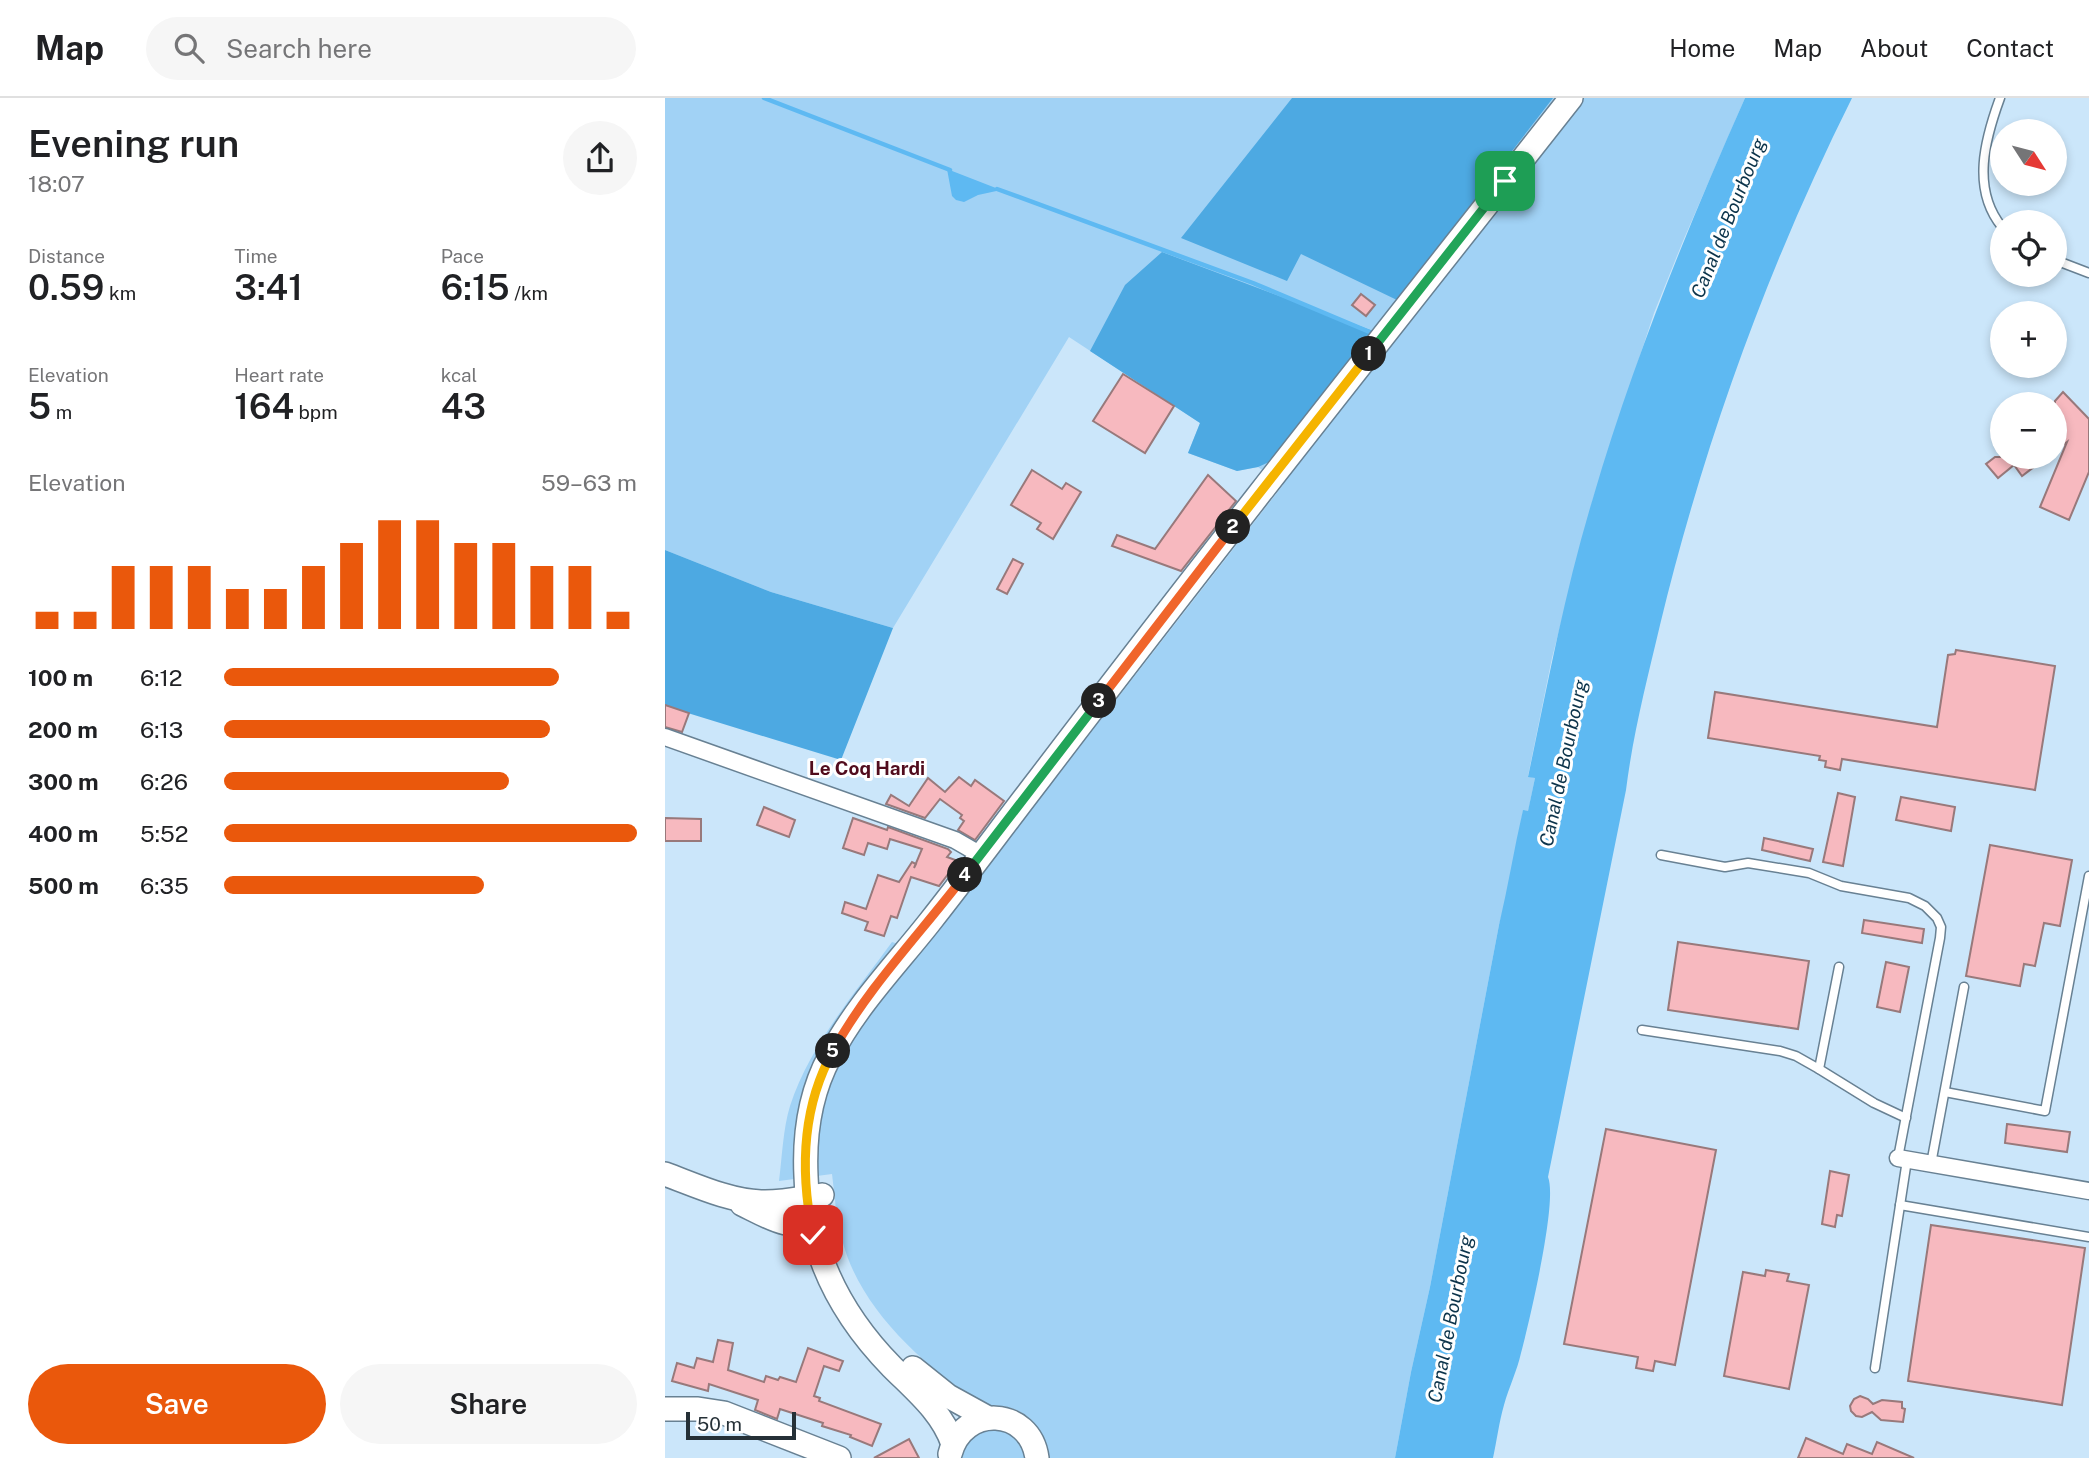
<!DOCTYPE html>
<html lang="en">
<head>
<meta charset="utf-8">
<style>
	:root { --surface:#fff; --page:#f6f6f6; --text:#202124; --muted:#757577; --line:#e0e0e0; --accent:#ea580c }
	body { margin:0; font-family:"Public Sans",sans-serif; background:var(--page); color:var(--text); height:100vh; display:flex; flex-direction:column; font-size:26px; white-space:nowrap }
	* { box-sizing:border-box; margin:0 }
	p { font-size:23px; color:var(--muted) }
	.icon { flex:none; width:38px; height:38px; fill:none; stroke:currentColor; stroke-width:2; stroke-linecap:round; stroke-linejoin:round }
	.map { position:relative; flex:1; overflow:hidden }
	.side { display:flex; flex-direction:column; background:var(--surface); width:665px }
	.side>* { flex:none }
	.needle { width:46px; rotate:126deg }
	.tools { position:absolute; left:1325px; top:21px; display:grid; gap:14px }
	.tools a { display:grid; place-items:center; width:77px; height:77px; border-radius:50%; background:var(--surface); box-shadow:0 4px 10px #0003; font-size:35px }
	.scale { position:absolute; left:21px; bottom:18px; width:110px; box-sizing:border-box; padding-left:7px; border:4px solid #253037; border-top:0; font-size:19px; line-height:24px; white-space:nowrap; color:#253037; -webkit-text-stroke:5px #fff; paint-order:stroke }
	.pin { position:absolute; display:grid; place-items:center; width:60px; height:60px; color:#fff; margin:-30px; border-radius:14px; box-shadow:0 4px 10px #0006 }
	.km { position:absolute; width:35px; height:35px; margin:-18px; border-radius:50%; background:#222; color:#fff; font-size:19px; line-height:35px; text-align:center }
	.round { display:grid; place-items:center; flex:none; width:74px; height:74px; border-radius:37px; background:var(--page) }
	.headline { display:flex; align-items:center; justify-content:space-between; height:119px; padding:0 28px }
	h1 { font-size:38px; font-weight:600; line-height:52px }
	.stats { display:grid; grid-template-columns:repeat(3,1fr); gap:10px; height:119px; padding:7px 28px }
	.stats div { display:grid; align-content:center }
	.stats b { font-size:35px; font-weight:600 }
	.stats small { font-size:19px; font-weight:400 }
	.stats p { font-size:19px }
	.chart { height:196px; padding:14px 28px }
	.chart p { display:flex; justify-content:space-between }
	.chart svg { width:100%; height:126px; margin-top:7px; stroke:var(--accent); stroke-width:6 }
	.button { display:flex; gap:14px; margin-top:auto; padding:14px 28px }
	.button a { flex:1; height:80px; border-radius:42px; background:var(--accent); color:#fff; font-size:28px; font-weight:600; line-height:80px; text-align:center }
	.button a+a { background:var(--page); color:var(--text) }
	ul { padding:0 28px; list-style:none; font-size:23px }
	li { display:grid; grid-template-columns:112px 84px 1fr; align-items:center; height:52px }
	li i { height:18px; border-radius:9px; background:var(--accent) }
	header { display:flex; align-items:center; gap:42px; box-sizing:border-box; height:98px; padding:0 35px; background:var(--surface); border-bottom:2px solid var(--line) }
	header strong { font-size:33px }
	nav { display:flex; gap:38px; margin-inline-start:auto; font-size:24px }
	.search { width:490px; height:63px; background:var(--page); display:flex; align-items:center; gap:18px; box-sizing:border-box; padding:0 24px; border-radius:38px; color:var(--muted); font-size:26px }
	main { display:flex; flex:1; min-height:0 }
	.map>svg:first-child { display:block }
</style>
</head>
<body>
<header>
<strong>Map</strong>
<div class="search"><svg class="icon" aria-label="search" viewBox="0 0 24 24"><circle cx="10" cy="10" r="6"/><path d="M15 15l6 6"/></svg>Search here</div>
<nav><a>Home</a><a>Map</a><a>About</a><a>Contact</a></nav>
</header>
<main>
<section class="side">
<div class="headline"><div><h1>Evening run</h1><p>18:07</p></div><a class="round"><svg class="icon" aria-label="share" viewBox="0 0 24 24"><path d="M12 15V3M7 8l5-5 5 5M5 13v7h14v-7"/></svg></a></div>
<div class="stats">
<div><p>Distance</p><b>0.59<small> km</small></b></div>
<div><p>Time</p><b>3:41</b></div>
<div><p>Pace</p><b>6:15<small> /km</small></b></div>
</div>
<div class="stats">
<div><p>Elevation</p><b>5<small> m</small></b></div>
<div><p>Heart rate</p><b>164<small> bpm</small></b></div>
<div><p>kcal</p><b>43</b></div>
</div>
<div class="chart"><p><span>Elevation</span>59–63 m</p>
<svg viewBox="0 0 160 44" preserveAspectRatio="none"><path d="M5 44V38M15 44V38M25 44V22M35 44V22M45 44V22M55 44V30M65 44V30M75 44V22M85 44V14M95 44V6M105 44V6M115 44V14M125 44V14M135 44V22M145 44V22M155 44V38"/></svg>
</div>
<ul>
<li><b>100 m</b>6:12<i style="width:81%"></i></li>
<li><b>200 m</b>6:13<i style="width:79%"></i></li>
<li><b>300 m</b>6:26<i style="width:69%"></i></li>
<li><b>400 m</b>5:52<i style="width:100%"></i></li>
<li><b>500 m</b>6:35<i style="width:63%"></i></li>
</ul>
<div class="button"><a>Save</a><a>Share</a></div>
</section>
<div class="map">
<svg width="1424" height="1360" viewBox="0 0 1424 1360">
	<rect width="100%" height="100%" fill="#cbe6fa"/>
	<g fill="#a1d2f5">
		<path d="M0 0H1080L1018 143 989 215 928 401 887 560 863 678 870 680 863 714 858 713 843 794 834 827 765 1189 746 1274 730 1360H384C381 1336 368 1316 343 1309 333 1307 320 1308 312 1303 257 1266 196 1211 178 1145 171 1123 170 1099 167 1076L114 1083C117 1059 118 1031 125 1008 145 947 190 895 227 844L256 853 618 387 593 369 572 373 523 355 535 325 404 239 228 530 106 494 0 452Z"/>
		<path d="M326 1330C349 1335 353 1338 361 1360H296C300 1342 310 1337 326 1330Z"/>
	</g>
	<g fill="#4da9e2">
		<polygon points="627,0 888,0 732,202 636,156 622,183 516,140"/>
		<polygon points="497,154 708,233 611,361 593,369 572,373 523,355 535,325 425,253 460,187"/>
		<polygon points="0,452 106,494 228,530 176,662 0,608"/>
	</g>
	<g fill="#5eb9f2">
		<path d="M1080 0H1187C1103 168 1039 345 995 527 982 582 968 636 961 692L883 1079C893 1103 864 1225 856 1255 852 1273 844 1289 839 1307 834 1324 832 1342 828 1360H730L746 1274 765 1189 834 827C843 789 849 751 858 712L863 713 870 680 863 679C883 585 900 492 928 400 968 263 1022 131 1080 0Z"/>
		<polygon points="282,71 336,92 313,97 299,104 291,102 287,98"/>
	</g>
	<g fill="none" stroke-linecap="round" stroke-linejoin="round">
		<g stroke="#5eb9f2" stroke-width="4.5">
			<polyline points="99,0 285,72"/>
			<polyline points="332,91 588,185 707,235"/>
		</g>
	</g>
	<g fill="#f7b9bf" stroke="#98797b" stroke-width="2">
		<polygon points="696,196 710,207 701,218 687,207"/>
		<polygon points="458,276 509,308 480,355 428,323"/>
		<polygon points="1398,294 1424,321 1424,374 1404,422 1375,409 1402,344 1390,353 1390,303"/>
		<polygon points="1330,359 1382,359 1357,378 1349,367 1333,380 1321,366"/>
		<polygon points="367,372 397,391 401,385 416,394 388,441 372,431 376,425 346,407"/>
		<polygon points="543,377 571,403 516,473 447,448 452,437 490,451"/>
		<polygon points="348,461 358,466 342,496 332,491"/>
		<polygon points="1291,552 1390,568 1370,692 1177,661 1175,672 1160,669 1161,663 1154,662 1155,658 1043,640 1050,594 1272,629 1283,557 1290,556"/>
		<polygon points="0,607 24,615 17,634 0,629"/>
		<polygon points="294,679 306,688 310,682 339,703 310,742 293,732 299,723 295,720 297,717 275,701 260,720 221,706 226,697 244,708 263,680 280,694"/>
		<polygon points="1173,695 1190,699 1178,768 1158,764"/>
		<polygon points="1236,699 1290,709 1286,733 1231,722"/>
		<polygon points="99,709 130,722 124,739 92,727"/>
		<polygon points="0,720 36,721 36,743 0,743"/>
		<polygon points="188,720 222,732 223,729 283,751 286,754 282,759 293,763 274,788 246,779 232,820 226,818 219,838 200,832 203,824 177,815 180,804 201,811 213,777 234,784 247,764 251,766 249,770 257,751 225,741 222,751 203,745 199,757 178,750"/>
		<polygon points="1099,740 1148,751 1145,763 1097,752"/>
		<polygon points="1325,747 1407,762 1395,828 1379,825 1370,868 1359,866 1355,888 1301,878"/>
		<polygon points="1199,822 1259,831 1257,845 1197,835"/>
		<polygon points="1013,844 1144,863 1133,931 1003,912"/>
		<polygon points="1221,864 1244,869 1235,914 1212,909"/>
		<polygon points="1342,1026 1405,1034 1402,1054 1340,1045"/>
		<polygon points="941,1031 1051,1052 1010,1267 990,1263 988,1273 971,1270 973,1259 899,1246"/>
		<polygon points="1165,1073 1184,1077 1177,1118 1172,1117 1170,1129 1157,1126"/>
		<polygon points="1266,1127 1420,1150 1397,1307 1243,1283"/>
		<polygon points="1101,1172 1124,1176 1122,1183 1144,1187 1124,1291 1059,1278 1078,1174 1100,1178"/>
		<polygon points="53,1242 68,1245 63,1272 99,1284 101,1278 113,1282 115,1279 131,1284 143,1250 178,1263 174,1273 159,1268 149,1298 155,1300 154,1303 216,1326 207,1348 185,1339 186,1337 157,1328 158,1325 115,1311 112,1321 90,1312 93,1302 44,1286 43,1293 7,1283 12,1265 29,1270 32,1260 48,1264"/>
		<polygon points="1195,1298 1203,1301 1208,1306 1217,1302 1237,1304 1237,1310 1240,1311 1238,1324 1216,1322 1207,1314 1197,1319 1191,1318 1186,1313 1185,1308 1189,1301"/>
		<polygon points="1141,1340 1178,1356 1182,1346 1207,1356 1212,1344 1249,1360 1133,1360"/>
		<polygon points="244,1341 254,1360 209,1360"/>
	</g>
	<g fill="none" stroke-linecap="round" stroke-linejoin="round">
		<g stroke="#688193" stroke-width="11">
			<g id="lane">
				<path d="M1335 0C1320 41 1306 91 1337 129"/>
				<polyline points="1390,162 1424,175"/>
				<polyline points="996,757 1060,769 1083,765 1144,775 1176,788 1244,800 1260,808 1272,820 1276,829 1275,840 1233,1060"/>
				<polyline points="1174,869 1154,971 1209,1005 1241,1020"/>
				<polyline points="977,932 1115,953 1131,958 1154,971"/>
				<polyline points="1280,994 1380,1013 1424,778"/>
				<polyline points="1266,1066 1299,889"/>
				<polyline points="1235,1107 1424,1139"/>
				<polyline points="1210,1270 1242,1062"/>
			</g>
		</g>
		<g stroke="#688193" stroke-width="19">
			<g id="street">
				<polyline points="0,639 290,742 316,757"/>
				<polyline points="1233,1060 1424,1093"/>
			</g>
		</g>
		<g stroke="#688193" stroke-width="26">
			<g id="secondary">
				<path d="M0 1076C30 1087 64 1103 96 1104 116 1105 137 1100 157 1097"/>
				<path d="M77 1106C111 1123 121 1131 160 1124"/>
				<polyline points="248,1270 283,1298 323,1320"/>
				<polyline points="0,1311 33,1311 59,1315 174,1360"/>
				<path d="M288 1346C277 1314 251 1293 227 1269 175 1216 143 1153 141 1078 139 1036 145 995 165 958 191 908 230 868 264 825 302 777 338 728 375 680 549 451 728 226 906 0"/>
				<path d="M285 1356C298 1306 365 1309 372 1360"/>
			</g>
		</g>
		<use href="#lane" stroke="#fff" stroke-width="8"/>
		<use href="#street" stroke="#fff" stroke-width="16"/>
		<use href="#secondary" stroke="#fff" stroke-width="23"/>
	</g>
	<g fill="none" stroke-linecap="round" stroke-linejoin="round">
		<g stroke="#fff" stroke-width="14">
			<polyline id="split-1" points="704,256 840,83"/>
		</g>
		<g stroke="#fff" stroke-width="14">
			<polyline id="split-2" points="568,429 704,256"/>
		</g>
		<g stroke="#fff" stroke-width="14">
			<polyline id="split-3" points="434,603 568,429"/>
		</g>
		<g stroke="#fff" stroke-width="14">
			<polyline id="split-4" points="300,777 434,603"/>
		</g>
		<g stroke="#fff" stroke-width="14">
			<path id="split-5" d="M168 953C203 889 256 835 300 777"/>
		</g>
		<g stroke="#fff" stroke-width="14">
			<path id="split-6" d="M148 1137C135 1074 137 1009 168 953"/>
		</g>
		<use href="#split-1" stroke="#22a559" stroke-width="9"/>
		<use href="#split-2" stroke="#f5b400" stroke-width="9"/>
		<use href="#split-3" stroke="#f0652b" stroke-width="9"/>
		<use href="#split-4" stroke="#22a559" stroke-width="9"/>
		<use href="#split-5" stroke="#f0652b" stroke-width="9"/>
		<use href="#split-6" stroke="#f5b400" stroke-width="9"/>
	</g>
	<g text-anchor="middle" stroke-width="6" stroke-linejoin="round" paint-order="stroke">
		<g font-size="19" font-style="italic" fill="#0c344b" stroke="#fff">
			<text transform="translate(1063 120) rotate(-68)" y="7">Canal de Bourbourg</text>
			<text transform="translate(898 665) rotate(-78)" y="7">Canal de Bourbourg</text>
			<text transform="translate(785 1221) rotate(-79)" y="7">Canal de Bourbourg</text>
		</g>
		<g font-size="19" font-weight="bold" fill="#510c1d" stroke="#fff">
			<text x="202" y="677">Le Coq Hardi</text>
		</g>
	</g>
</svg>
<div class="tools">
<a><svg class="needle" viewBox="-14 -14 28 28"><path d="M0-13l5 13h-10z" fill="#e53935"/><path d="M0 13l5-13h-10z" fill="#757577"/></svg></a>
<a><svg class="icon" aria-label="locate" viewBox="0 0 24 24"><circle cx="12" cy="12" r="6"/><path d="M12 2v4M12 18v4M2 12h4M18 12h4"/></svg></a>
<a>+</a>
<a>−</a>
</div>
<div class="scale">50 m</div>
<div class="pin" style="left:840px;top:83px;background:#1e9e55"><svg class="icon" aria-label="arrive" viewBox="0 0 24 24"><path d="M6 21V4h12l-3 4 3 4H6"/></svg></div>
<div class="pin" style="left:148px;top:1137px;background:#d93025"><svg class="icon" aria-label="check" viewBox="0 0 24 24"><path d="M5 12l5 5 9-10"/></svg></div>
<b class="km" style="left:704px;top:256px">1</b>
<b class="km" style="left:568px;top:429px">2</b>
<b class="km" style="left:434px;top:603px">3</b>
<b class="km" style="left:300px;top:777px">4</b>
<b class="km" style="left:168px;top:953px">5</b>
</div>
</main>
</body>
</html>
